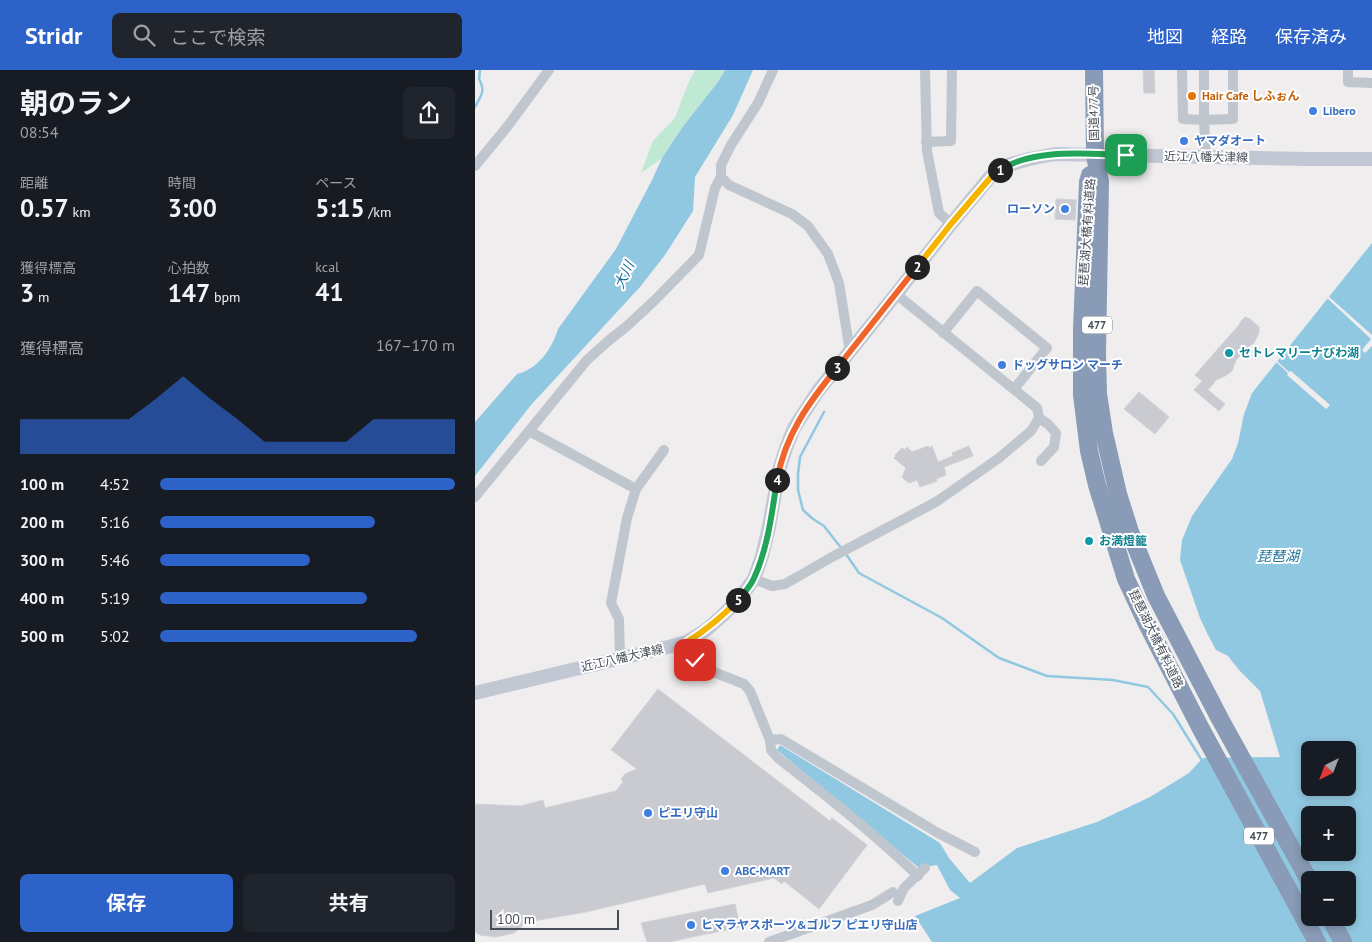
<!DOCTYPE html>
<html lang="ja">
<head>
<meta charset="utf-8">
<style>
	:root { --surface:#171b24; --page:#20242c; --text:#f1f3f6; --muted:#9ea1a6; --accent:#2d62c9 }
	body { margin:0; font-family:"PT Sans","Noto Sans JP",sans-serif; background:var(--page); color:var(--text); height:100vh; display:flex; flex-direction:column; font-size:19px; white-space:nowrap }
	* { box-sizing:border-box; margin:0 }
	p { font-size:16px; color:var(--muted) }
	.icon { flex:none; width:28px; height:28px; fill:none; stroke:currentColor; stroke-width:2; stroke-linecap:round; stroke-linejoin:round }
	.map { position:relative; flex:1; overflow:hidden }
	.panel { display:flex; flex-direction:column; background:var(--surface); width:475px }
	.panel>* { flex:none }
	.needle { width:32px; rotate:222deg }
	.tools { position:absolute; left:826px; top:671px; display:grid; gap:10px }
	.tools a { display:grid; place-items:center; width:55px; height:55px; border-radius:8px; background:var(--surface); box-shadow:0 2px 8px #0003; font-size:25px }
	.scale { position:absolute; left:15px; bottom:12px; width:129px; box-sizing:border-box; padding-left:5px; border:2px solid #474e58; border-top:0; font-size:14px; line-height:18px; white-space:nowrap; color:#474e58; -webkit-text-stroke:4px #fff; paint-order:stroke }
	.pin { position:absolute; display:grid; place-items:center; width:42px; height:42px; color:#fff; margin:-21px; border-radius:10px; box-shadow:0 2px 8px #0006 }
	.km { position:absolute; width:25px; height:25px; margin:-12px; border-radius:50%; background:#222; color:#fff; font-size:14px; line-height:25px; text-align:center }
	.round { display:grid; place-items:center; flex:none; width:52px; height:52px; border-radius:8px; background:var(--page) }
	.overview { display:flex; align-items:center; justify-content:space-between; height:85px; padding:0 20px }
	h1 { font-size:28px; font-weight:700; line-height:38px }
	.figures { display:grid; grid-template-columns:repeat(3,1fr); gap:8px; height:85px; padding:5px 20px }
	.figures div { display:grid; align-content:center }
	.figures b { font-size:25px; font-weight:700 }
	.figures small { font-size:14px; font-weight:400 }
	.figures p { font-size:14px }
	.chart { height:140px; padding:10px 20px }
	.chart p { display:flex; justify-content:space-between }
	.chart svg { width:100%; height:90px; margin-top:5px; fill:var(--accent); opacity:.7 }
	.action { display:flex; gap:10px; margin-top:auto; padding:10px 20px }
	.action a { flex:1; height:58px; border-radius:8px; background:var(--accent); color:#fff; font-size:20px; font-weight:700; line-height:58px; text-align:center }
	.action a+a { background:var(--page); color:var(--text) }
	ul { padding:0 20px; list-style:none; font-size:16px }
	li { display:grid; grid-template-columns:80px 60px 1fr; align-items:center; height:38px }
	li i { height:12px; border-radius:6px; background:var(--accent) }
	header { display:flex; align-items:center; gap:30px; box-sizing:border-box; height:70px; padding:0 25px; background:var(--accent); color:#fff }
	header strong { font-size:24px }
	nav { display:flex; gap:28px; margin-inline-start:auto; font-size:18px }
	.search { width:350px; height:45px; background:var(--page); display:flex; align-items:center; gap:12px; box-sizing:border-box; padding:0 18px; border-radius:8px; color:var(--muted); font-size:19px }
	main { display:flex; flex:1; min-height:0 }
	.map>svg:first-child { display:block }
</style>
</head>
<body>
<header>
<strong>Stridr</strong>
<div class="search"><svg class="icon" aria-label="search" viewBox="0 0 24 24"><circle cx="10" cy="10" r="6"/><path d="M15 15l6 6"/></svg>ここで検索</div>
<nav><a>地図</a><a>経路</a><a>保存済み</a></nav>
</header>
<main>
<section class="panel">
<div class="overview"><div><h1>朝のラン</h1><p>08:54</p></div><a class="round"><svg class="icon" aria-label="share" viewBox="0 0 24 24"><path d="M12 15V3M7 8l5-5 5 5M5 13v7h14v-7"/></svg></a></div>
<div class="figures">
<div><p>距離</p><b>0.57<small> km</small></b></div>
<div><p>時間</p><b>3:00</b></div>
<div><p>ペース</p><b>5:15<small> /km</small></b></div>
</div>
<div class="figures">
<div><p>獲得標高</p><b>3<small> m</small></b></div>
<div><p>心拍数</p><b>147<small> bpm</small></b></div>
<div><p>kcal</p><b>41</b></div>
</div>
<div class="chart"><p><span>獲得標高</span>167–170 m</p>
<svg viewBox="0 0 160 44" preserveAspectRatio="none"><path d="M0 44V27L10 27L20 27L30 27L40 27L50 17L60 6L70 17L80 27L90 38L100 38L110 38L120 38L130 27L140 27L150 27L160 27V44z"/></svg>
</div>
<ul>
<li><b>100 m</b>4:52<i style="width:100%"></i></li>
<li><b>200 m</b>5:16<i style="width:73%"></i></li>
<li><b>300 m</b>5:46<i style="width:51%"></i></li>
<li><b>400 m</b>5:19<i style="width:70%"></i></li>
<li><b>500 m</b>5:02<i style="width:87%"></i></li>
</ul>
<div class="action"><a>保存</a><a>共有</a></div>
</section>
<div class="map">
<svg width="897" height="872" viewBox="0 0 897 872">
	<rect width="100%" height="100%" fill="#efeded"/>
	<polygon fill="#bfe9d3" points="220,0 250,0 241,15 209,55 187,88 166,103 178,71 200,48 212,16"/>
	<g fill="#91c8e1" fill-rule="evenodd">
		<path d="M250 0H278L258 45 220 107 218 141 190 185 165 217 56 335 0 406V352L42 304C63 299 77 279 83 259L141 179 177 110 187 88 209 55 243 12Z"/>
		<path d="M897 173V872H457L440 846 485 828 475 820 462 795 444 798 302 680 305 675 465 773 474 788 495 813 542 778 622 752 675 727 714 703 726 690 729 688 805 687 785 621 764 600 753 586 741 580 733 565 725 548 705 490 707 470 717 446 757 389 763 373 769 344 777 323ZM835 680H872V718H835ZM835 745H872V782H835ZM835 810H872V848H835Z"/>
	</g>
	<g fill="#efeded">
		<polygon points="852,225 897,265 897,276 890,283 887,280 896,269 851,227"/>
		<polygon points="801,290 814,302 816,301 855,335 851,339 812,305 813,303 800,291"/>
	</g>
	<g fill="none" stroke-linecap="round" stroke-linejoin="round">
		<g stroke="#91c8e1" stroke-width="2.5">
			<path d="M0 37C6 25 11 22 4 9L5 0"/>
			<polyline points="349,342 325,387 323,404 323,420 328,440 338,449 349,456 367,479"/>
			<polyline points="371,484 384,503 467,548 524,588 572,606 638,610 673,617 698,644 728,692"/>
		</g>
	</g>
	<g fill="#cacbd1" stroke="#d1d2d7">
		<polygon points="668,0 679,0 680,23 669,23"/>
		<polygon points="581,129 601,130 600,150 580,149"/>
		<polygon points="770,247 775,249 784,257 784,263 779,273 774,276 761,290 757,301 750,306 741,310 733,320 750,334 744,341 719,320 727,311 720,305 764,255 766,251"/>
		<polygon points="664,322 694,347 680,364 649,339"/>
		<polygon points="453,376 454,378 457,376 463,392 478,386 477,383 494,376 498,386 469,397 471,405 461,409 462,411 445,417 442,410 434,413 427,407 431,398 419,388 421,386 420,385 427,378 430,380 432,377 437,382"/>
		<polygon points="183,619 355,751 357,748 392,775 344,839 309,811 307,814 299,808 233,823 230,814 111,842 52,852 39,863 21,867 5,865 0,862 0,734 46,736 68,730 70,738 141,721 148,712 146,709 150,704 162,699 136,680"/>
		<polygon points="260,834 265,857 194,872 172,872 166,853"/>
	</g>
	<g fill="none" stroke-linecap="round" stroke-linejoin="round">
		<g stroke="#bfc6cd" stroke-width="10">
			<polyline points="450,0 452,81 464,143 476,154"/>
			<polyline points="707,0 708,49 729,50 758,49 758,0"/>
			<polyline points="729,0 729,50 731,87"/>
			<polyline points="873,0 873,12 897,13"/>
			<polyline points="451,72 476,71 477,0"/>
			<polyline points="0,96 32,57 74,0"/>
			<polyline points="246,107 254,115 317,144 333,156 353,184 364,213 375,282"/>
			<polyline points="468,263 502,221 572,278 539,319"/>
			<polyline points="564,348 573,354 581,363 579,377 566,391"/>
			<polyline points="54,361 161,419"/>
			<polyline points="0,427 112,290 132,272 152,256 179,231 224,185 240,118 246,107 246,95 256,75 283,33 298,0"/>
			<polyline points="279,509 297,516 310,514 357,487 461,432 524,388 556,361 564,348 562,338 421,224"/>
			<path d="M212 572 220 590 226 597 269 614 275 621 295 670 296 680 303 688C351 726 399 763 443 806"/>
			<polyline points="145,589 144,549 136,533 152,448 161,419 189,380"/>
			<polyline points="295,670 306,669 463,763 500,782"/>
			<polyline points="423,831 429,818 450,798"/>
			<polyline points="294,872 397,835 418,822"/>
		</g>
		<polyline stroke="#c1c8d4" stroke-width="14" points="0,623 197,576 212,572 231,560 247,546 264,529 279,509 287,486 294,457 304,400 311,378 319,358 343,321 421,224 476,154 515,107 533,95 554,89 580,84 832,89 897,89"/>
		<g stroke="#899bb6" stroke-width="18">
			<polyline points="619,0 620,85 625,112 622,283 623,324 629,363 643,424 655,462 681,526 745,649 835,812"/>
			<polyline points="615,105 613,112 607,260 607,325 614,381 622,415 631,444 651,509 672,554 726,659 842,872"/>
			<polyline points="855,848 868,872"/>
		</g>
	</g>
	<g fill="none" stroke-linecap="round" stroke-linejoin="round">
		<g stroke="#fff" stroke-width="10">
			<path id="split-1" d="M525 100C559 78 612 84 651 85"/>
		</g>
		<g stroke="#fff" stroke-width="10">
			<polyline id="split-2" points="442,197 476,154 516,107 525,100"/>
		</g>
		<g stroke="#fff" stroke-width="10">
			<polyline id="split-3" points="362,298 442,197"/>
		</g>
		<g stroke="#fff" stroke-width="10">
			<path id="split-4" d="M302 410C310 365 334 332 362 298"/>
		</g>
		<g stroke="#fff" stroke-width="10">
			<path id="split-5" d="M263 530C269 523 276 516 279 508 293 478 297 442 302 410"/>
		</g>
		<g stroke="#fff" stroke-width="10">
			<path id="split-6" d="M220 590 212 572C231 560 247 547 263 530"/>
		</g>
		<use href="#split-1" stroke="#22a559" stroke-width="6"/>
		<use href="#split-2" stroke="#f5b400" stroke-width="6"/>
		<use href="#split-3" stroke="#f0652b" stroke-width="6"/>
		<use href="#split-4" stroke="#f0652b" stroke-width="6"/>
		<use href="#split-5" stroke="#22a559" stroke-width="6"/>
		<use href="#split-6" stroke="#f5b400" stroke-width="6"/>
	</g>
	<circle fill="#e8710a" stroke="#fff" stroke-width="2" cx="717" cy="26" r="5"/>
	<g fill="#3f7fe0" stroke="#fff" stroke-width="2">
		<circle cx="838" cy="41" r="5"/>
		<circle cx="709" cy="71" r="5"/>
		<circle cx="590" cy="139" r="5"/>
		<circle cx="527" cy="295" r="5"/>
		<circle cx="173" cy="743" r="5"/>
		<circle cx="250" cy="801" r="5"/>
		<circle cx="216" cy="855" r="5"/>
	</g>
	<g fill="#0f9aa8" stroke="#fff" stroke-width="2">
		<circle cx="754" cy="283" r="5"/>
		<circle cx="614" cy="471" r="5"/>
	</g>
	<g text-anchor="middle" stroke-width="4" stroke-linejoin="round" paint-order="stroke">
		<g fill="#fff" stroke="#7e838a" stroke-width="1">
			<rect x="607" y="246.5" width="30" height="17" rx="4"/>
			<rect x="769" y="757.5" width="30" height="17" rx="4"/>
		</g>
		<g font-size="11" font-weight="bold" fill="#474e58">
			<text x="622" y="259">477</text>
			<text x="784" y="770">477</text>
		</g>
		<g font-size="12" font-weight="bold" fill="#c56008" stroke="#fff" text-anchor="start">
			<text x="727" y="30">Hair Cafe しふぉん</text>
		</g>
		<g font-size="12" font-weight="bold" fill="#366cbe" stroke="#fff" text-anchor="start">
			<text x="848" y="45">Libero</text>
			<text x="719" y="75">ヤマダオート</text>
			<text x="580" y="143" text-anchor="end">ローソン</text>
			<text x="537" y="299">ドッグサロン マーチ</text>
			<text x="183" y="747">ピエリ守山</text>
			<text x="260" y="805">ABC-MART</text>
			<text x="226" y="859">ヒマラヤスポーツ&amp;ゴルフ ピエリ守山店</text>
		</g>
		<g font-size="12" fill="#474e58" stroke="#fff">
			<text transform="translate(619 43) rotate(-91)" y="4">国道477号</text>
			<text transform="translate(731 87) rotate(1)" y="4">近江八幡大津線</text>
			<text transform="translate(612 162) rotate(-86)" y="4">琵琶湖大橋有料道路</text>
			<text transform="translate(681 569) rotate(64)" y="4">琵琶湖大橋有料道路</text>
			<text transform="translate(147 588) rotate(-13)" y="4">近江八幡大津線</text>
		</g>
		<g font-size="12" font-weight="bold" fill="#0d838f" stroke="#fff" text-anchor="start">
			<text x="764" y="287">セトレマリーナびわ湖</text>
			<text x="624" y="475">お満燈籠</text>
		</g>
		<g font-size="14" font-style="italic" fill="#1c7096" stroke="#fff">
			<text transform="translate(149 205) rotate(-65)" y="5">大川</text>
			<text x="803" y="491">琵琶湖</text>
		</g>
	</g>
</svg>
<div class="tools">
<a><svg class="needle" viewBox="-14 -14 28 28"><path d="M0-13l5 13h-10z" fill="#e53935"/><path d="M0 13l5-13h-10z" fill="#9ea1a6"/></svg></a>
<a>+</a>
<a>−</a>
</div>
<div class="scale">100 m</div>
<div class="pin" style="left:651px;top:85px;background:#1e9e55"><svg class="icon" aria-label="arrive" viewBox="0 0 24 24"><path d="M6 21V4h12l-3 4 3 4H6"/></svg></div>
<div class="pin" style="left:220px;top:590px;background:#d93025"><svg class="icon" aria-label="check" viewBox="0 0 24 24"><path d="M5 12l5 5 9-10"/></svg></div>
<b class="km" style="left:525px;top:100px">1</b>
<b class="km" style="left:442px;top:197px">2</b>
<b class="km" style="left:362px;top:298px">3</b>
<b class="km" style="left:302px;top:410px">4</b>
<b class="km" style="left:263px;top:530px">5</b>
</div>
</main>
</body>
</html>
